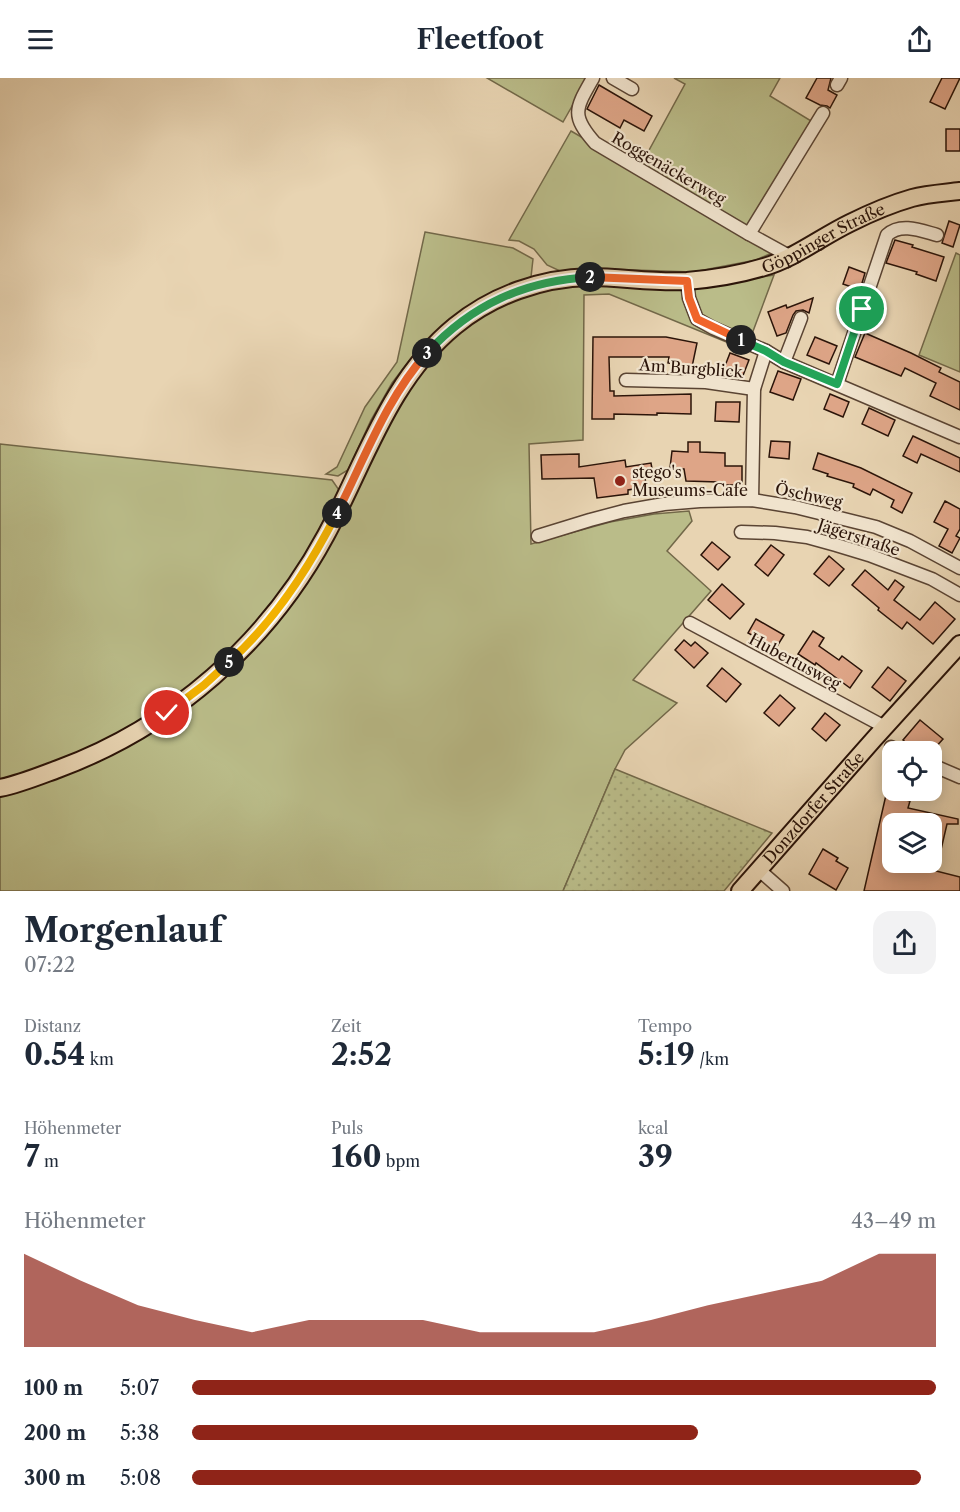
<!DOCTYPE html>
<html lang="de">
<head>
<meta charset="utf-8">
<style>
	:root { --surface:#fff; --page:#f2f2f3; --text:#1f2937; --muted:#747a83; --accent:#8f2418 }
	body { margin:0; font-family:"Libre Caslon Text",serif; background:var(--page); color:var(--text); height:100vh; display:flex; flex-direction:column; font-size:22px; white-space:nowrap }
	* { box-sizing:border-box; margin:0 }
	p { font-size:20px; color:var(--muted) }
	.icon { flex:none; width:33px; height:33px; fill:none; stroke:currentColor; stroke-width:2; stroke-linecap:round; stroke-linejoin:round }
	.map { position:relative; height:813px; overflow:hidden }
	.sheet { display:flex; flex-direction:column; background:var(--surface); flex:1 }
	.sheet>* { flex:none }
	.fabs { position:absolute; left:882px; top:663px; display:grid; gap:12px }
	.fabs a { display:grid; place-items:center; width:60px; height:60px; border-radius:12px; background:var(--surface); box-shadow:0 3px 15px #0003; font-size:30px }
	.pin { position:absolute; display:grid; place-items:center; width:51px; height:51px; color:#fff; margin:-26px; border:3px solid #fff; border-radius:50%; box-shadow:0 2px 6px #0007 }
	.km { position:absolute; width:30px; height:30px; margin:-15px; border-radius:50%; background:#222; color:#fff; font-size:16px; line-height:30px; text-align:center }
	.round { display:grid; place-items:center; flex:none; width:63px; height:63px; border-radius:18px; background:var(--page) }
	.summary { display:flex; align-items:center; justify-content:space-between; height:102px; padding:0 24px }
	h1 { font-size:33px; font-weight:800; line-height:45px }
	.stats { display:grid; grid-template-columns:repeat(3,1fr); gap:9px; height:102px; padding:6px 24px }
	.stats div { display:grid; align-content:center }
	.stats b { font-size:30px; font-weight:800 }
	.stats small { font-size:16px; font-weight:400 }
	.stats p { font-size:16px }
	.chart { height:168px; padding:12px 24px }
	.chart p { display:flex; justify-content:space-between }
	.chart svg { width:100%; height:108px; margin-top:6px; fill:var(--accent); opacity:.7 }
	ul { padding:0 24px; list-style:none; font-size:20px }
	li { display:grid; grid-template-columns:96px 72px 1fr; align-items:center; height:45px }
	li i { height:15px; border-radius:8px; background:var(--accent) }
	header { display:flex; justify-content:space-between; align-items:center; height:78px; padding:0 24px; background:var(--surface); font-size:27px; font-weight:800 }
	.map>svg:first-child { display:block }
</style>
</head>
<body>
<header><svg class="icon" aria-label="menu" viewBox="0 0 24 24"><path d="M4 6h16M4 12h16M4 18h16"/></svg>Fleetfoot<svg class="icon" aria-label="share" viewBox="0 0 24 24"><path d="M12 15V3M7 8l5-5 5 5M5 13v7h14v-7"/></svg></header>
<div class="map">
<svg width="960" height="813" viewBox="0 0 960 813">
	<defs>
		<pattern id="garden-dots" width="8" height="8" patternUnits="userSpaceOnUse" patternTransform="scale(1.5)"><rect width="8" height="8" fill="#babc89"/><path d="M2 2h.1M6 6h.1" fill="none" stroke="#a0a175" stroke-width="1.8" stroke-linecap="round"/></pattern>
	</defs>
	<rect width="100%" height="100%" fill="#e8d4b2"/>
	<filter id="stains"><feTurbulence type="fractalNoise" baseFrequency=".00333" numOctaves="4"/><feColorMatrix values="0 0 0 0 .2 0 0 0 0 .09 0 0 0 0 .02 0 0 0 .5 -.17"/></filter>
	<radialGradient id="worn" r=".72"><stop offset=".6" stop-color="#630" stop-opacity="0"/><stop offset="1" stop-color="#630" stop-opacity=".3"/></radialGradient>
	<g fill="#babc89" stroke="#726849" stroke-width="1.5">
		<polygon points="487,0 588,0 563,44"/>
		<polygon points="674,0 780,0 770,18 821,49 755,153 641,87 685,6"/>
		<polygon points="571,53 766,166 774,174 756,182 693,194 605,191 560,193 547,187 534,171 519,163 509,162"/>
		<polygon points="425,154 513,170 533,181 531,199 502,211 468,229 436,254 412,279 392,305 371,342 348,392 338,398 326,396 337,389 365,329 397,284"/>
		<polygon points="956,175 960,177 960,294 919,277"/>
		<polygon points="774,197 746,272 609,216 584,217 583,362 529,366 531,466 610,444 654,436 689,433 692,443 667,473 711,513 633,602 677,625 625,672 615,691 563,813 0,813 0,714 163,646 228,597 273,548 402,317 443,265 492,230 544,212 583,206 717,207"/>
		<polygon points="0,366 332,402 339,412 306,477 286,506 263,537 211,591 173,621 127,650 78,677 20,698 0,702"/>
	</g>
	<polygon fill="url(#garden-dots)" stroke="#726849" stroke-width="1.5" points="615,691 772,755 724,813 563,813"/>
	<g fill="#dea587" stroke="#2b1409" stroke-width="1.5" fill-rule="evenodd">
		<polygon points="817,0 831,0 828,12 837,17 830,30 827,28 820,27 806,20"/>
		<polygon points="942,0 960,0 945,31 930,24"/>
		<polygon points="599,7 652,38 644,53 624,42 620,50 587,31"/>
		<rect x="946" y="51" width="14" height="22"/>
		<polygon points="949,143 960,147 953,169 942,165"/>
		<polygon points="895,162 913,167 912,169 944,179 936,203 916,196 917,194 886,185"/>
		<polygon points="849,189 865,195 860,212 843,206"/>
		<polygon points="813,220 809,235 803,232 796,233 793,237 786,255 777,258 768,234 786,227 787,230"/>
		<polygon points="865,255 911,275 941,290 939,294 960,304 960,332 930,318 936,305 905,290 901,298 855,279"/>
		<polygon points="593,259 666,259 697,265 692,289 668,285 669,279 609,279 610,313 614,313 614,318 691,316 691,336 657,335 657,337 614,336 614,341 592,341"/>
		<polygon points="815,259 837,268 829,286 807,277"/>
		<polygon points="730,275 749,282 742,300 723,293"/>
		<polygon points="778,293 801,301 793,322 770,314"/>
		<polygon points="830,316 849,324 843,339 824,331"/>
		<polygon points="716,324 740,324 739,344 715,343"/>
		<polygon points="869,330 895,342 888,358 862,346"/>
		<polygon points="913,358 960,380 960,394 921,376 917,385 903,378"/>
		<polygon points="771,363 790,364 789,381 769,379"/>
		<polygon points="688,364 700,364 700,374 725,375 725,388 742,388 742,407 719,407 719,404 686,403 684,391 670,390 672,373 688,374"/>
		<polygon points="818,375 861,390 912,415 902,435 891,429 894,422 873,411 870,417 853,409 854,406 827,398 828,396 813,391"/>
		<polygon points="579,376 579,389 625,382 626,389 651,385 653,396 645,398 646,409 628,412 628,416 597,420 594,400 542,401 541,377"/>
		<polygon points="945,423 960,431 960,451 956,458 960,460 952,475 939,468 948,451 934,444"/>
		<polygon points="712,464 730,479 718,492 701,477"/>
		<polygon points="771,467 784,477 768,498 755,487"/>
		<polygon points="829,478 844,491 829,508 814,496"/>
		<polygon points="865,492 888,512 895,502 904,509 894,522 920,542 935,524 955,541 933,566 907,544 902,551 878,532 879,530 852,507"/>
		<polygon points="722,506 744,526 730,541 708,522"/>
		<polygon points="756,541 784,557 776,570 748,555"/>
		<polygon points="813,553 824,560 819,568 839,582 842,578 862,593 850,610 816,585 815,587 798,576"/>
		<polygon points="684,562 691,568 695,564 708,575 694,590 675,572"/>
		<polygon points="888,589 906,603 890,623 872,609"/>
		<polygon points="722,590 741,606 726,624 707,608"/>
		<polygon points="780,617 795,630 779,648 764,635"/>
		<polygon points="825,635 840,647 826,663 812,651"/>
		<polygon points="920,642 943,661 934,671 927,665 920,674 917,674 903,662"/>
		<path d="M886 717 910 723 908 730 958 741V746H947L936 793 960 799V813H864ZM892 746H932V784H892Z"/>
		<polygon points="823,771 838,780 836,783 848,790 836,812 809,796"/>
	</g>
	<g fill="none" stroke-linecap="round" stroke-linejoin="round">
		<g stroke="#5a4433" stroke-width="15">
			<g id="minor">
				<path d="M593 0C576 30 570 37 595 65L749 156 791 179"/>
				<polyline points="613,0 632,11"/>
				<polyline points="837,7 841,0"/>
				<polyline points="749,156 823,35"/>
				<polyline points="687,203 689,220 697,241 713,250 766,273 784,284 960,359"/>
				<polyline points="784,284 801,240"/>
				<polyline points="626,302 706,304 754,311"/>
				<path d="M837 306 887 157C901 144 922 153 937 157"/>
				<polyline points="752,422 754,311 766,273"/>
				<polyline points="741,454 775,455 807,459 836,467 869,477 932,501 960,517"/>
				<polyline points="538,458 590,442 624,433 664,426 700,423 752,422 795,429 876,449 910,463 960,490"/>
				<polyline points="690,545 885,649"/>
				<polyline points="891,669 902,674"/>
				<polyline points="932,687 960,699"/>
				<polyline points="759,792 783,813"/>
			</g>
		</g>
		<g stroke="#2b1409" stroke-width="20">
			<g id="major">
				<path id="s1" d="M0 710C20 706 39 698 58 691 172 649 268 565 326 457 365 385 389 302 455 248 493 217 541 200 590 199 622 199 654 205 687 203 711 201 741 196 764 189 795 180 821 159 850 145 870 135 891 126 912 120 927 116 944 115 960 113"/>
				<path id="s2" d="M740 813 874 661 960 566"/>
			</g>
		</g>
		<use href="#minor" stroke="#f0e3cd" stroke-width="12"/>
		<use href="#major" stroke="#e8d4b2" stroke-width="16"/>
	</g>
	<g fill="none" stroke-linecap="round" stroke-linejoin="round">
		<g stroke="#fff" stroke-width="12">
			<polyline id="split-1" points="741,262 766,273 784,284 837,306 862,231"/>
		</g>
		<g stroke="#fff" stroke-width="12">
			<polyline id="split-2" points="590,199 687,203 689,220 697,241 741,262"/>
		</g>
		<g stroke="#fff" stroke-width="12">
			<path id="split-3" d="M427 275C472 226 525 203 590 199"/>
		</g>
		<g stroke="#fff" stroke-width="12">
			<path id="split-4" d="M337 435C365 380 386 321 427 275"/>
		</g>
		<g stroke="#fff" stroke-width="12">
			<path id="split-5" d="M229 584C275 543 309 490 337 435"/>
		</g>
		<g stroke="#fff" stroke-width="12">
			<polyline id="split-6" points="167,635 204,607 229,584"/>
		</g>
		<use href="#split-1" stroke="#22a559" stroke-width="8"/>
		<use href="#split-2" stroke="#f0652b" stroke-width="8"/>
		<use href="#split-3" stroke="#22a559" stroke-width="8"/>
		<use href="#split-4" stroke="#f0652b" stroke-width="8"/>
		<use href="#split-5" stroke="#f5b400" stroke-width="8"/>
		<use href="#split-6" stroke="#f5b400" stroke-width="8"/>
	</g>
	<circle fill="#8f2418" stroke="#f0e3cd" stroke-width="2" cx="620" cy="403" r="6"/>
	<g text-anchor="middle" stroke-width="4.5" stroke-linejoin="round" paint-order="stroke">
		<g font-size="16" fill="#2b1409" stroke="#f0e3cd">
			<text transform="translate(669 90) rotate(30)" y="6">Roggenäckerweg</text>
			<text dy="6" stroke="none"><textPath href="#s1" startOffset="1060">Göppinger Straße</textPath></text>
			<text transform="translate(691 290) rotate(4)" y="6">Am Burgblick</text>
			<text transform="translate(809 417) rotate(12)" y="6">Öschweg</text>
			<text transform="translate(859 459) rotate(18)" y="6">Jägerstraße</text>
			<text transform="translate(795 583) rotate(28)" y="6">Hubertusweg</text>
			<text dy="6" stroke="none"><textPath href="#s2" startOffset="111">Donzdorfer Straße</textPath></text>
		</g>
		<g font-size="16" fill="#2b1409" stroke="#f0e3cd" text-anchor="start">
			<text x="632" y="400">stego's<tspan x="632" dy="18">Museums-Cafe</tspan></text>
		</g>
	</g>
	<rect width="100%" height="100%" filter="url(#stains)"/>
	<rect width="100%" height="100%" fill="url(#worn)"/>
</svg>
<div class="fabs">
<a><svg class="icon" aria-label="locate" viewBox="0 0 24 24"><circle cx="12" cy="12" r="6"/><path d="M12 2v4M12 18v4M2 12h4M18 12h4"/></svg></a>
<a><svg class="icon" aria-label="layers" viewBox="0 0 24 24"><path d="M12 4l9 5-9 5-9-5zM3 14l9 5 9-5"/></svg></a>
</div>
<div class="pin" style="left:862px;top:231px;background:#1e9e55"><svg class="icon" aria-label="arrive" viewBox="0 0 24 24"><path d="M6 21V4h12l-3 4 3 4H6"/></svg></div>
<div class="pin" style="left:167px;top:635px;background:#d93025"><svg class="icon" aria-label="check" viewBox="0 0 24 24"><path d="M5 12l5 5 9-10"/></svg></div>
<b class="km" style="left:741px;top:262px">1</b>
<b class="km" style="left:590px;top:199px">2</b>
<b class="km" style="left:427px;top:275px">3</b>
<b class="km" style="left:337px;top:435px">4</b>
<b class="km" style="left:229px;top:584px">5</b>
</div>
<section class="sheet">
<div class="summary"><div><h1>Morgenlauf</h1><p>07:22</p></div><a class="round"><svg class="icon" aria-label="share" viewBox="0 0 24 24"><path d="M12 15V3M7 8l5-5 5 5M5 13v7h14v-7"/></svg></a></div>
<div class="stats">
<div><p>Distanz</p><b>0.54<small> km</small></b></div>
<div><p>Zeit</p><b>2:52</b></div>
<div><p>Tempo</p><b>5:19<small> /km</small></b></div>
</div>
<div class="stats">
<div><p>Höhenmeter</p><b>7<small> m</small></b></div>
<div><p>Puls</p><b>160<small> bpm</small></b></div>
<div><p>kcal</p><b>39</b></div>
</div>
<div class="chart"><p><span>Höhenmeter</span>43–49 m</p>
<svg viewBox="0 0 160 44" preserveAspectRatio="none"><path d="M0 44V6L10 17L20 27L30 33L40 38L50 33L60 33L70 33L80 38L90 38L100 38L110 33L120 27L130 22L140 17L150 6L160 6V44z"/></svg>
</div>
<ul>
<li><b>100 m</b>5:07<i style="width:100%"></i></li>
<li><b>200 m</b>5:38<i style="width:68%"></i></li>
<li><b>300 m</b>5:08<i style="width:98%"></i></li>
</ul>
</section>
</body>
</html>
